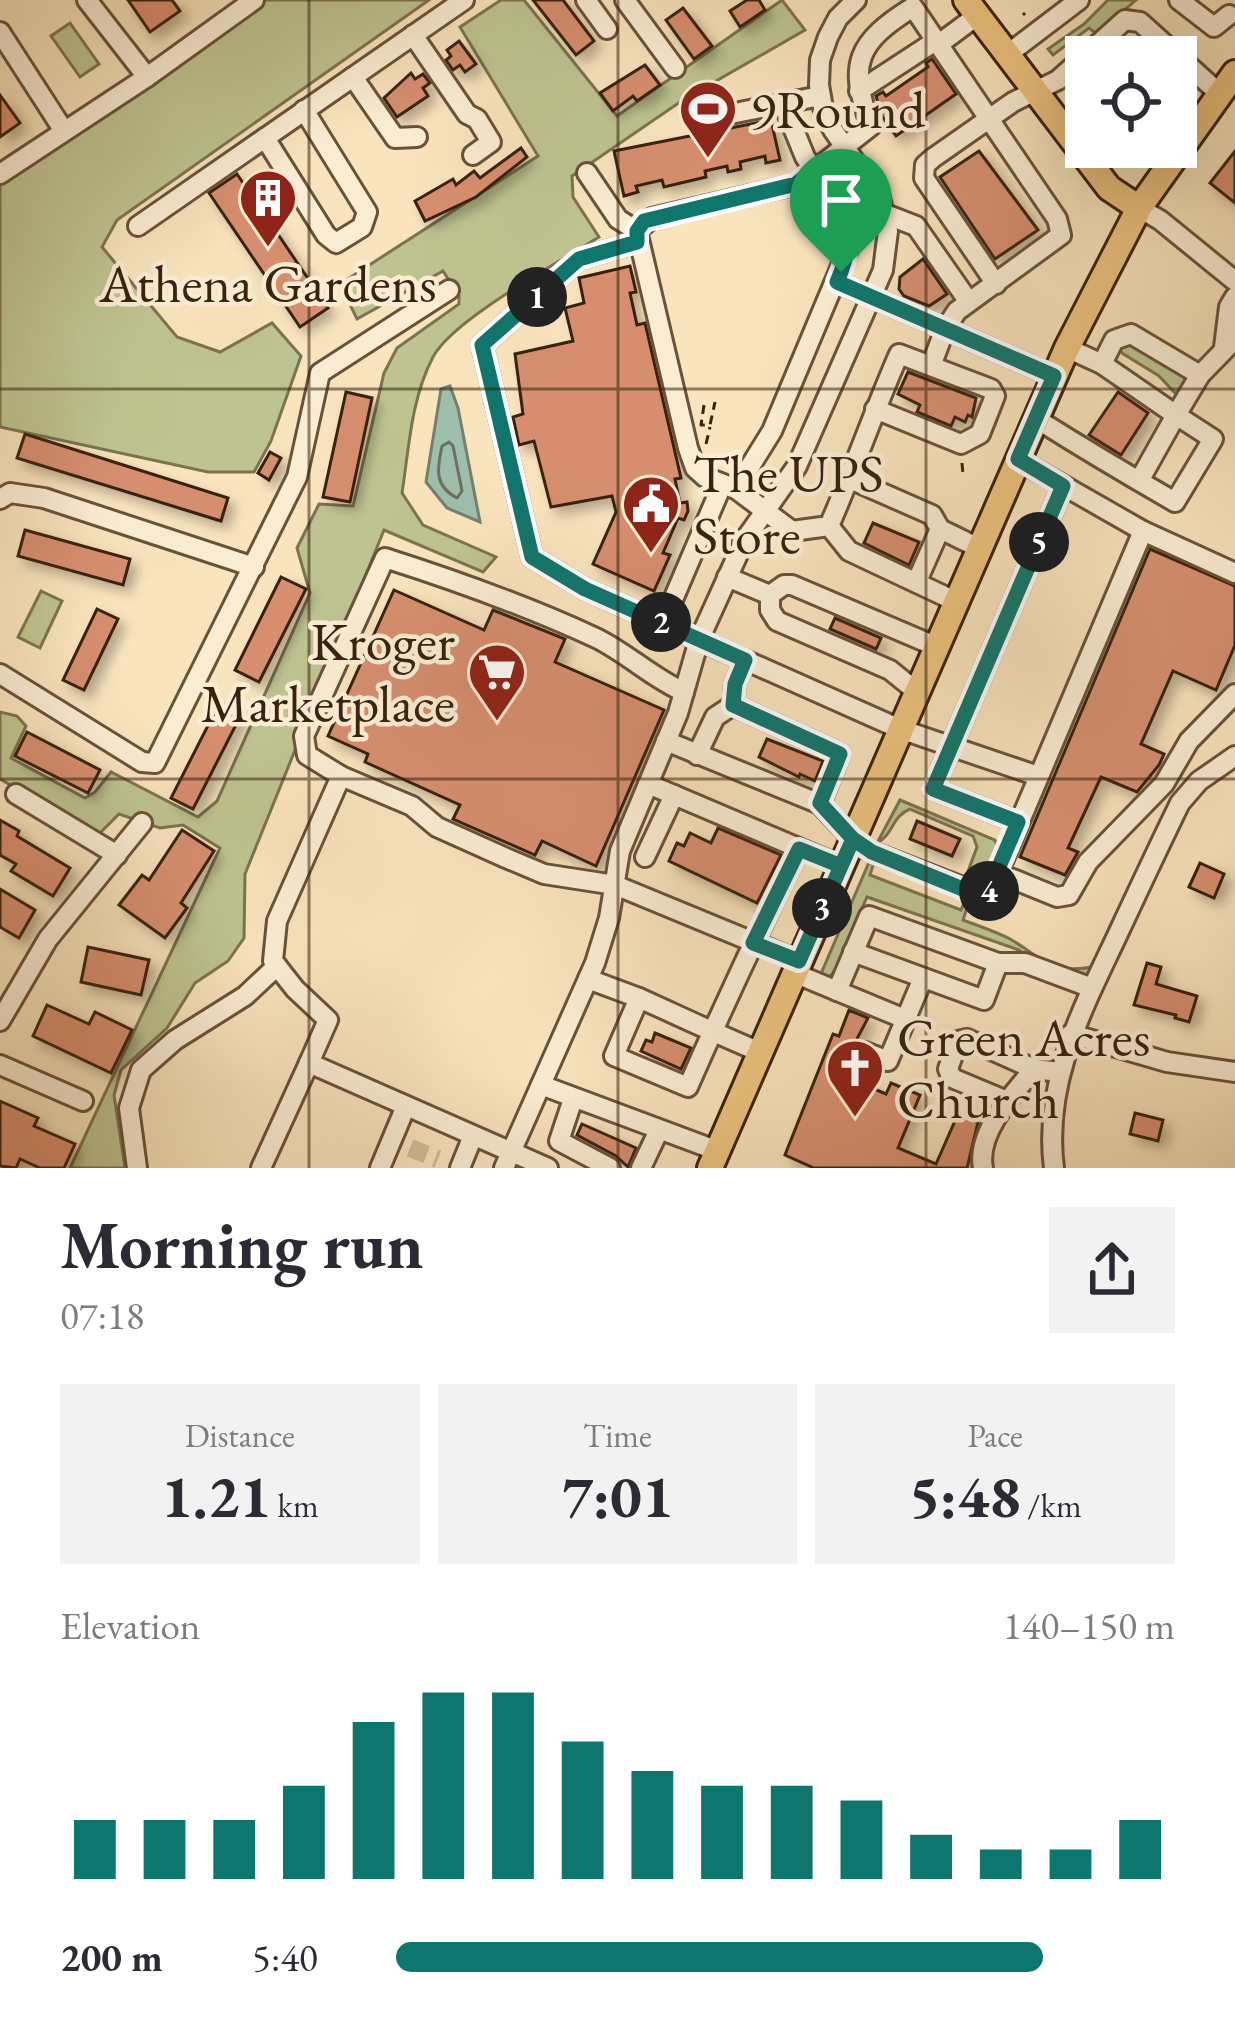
<!DOCTYPE html>
<html lang="en">
<head>
<meta charset="utf-8">
<style>
	:root { --surface:#fff; --page:#f2f2f3; --text:#2b2b33; --muted:#7c7c81; --accent:#0f766e }
	body { margin:0; font-family:"EB Garamond",serif; background:var(--page); color:var(--text); height:100vh; display:flex; flex-direction:column; font-size:45px; white-space:nowrap }
	* { box-sizing:border-box; margin:0 }
	p { font-size:39px; color:var(--muted) }
	.icon { flex:none; width:66px; height:66px; fill:none; stroke:currentColor; stroke-width:2; stroke-linecap:round; stroke-linejoin:round }
	.map { position:relative; height:1168px; overflow:hidden }
	.sheet { display:flex; flex-direction:column; background:var(--surface); flex:1 }
	.sheet>* { flex:none }
	.tools { position:absolute; left:1065px; top:36px; display:grid; gap:24px }
	.tools a { display:grid; place-items:center; width:132px; height:132px; border-radius:0px; background:var(--surface); box-shadow:0 12px 48px #0002; font-size:60px }
	.pin { position:absolute; display:grid; place-items:center; width:102px; height:102px; color:#fff; margin:-123px -51px; border-radius:50% 50% 50% 0; rotate:-45deg; box-shadow:0 0 12px #0007 }
	.pin .icon { rotate:45deg }
	.km { position:absolute; width:60px; height:60px; margin:-30px; border-radius:50%; background:#222; color:#fff; font-size:33px; line-height:60px; text-align:center }
	.round { display:grid; place-items:center; flex:none; width:126px; height:126px; border-radius:0px; background:var(--page) }
	.overview { display:flex; align-items:center; justify-content:space-between; height:204px; padding:0 60px }
	h1 { font-size:66px; font-weight:700; line-height:90px }
	.metrics { display:grid; grid-template-columns:repeat(3,1fr); gap:18px; height:204px; padding:12px 60px }
	.metrics div { display:grid; align-content:center; border-radius:0px; background:var(--page); text-align:center }
	.metrics b { font-size:60px; font-weight:700 }
	.metrics small { font-size:33px; font-weight:400 }
	.metrics p { font-size:33px }
	.chart { height:336px; padding:24px 60px }
	.chart p { display:flex; justify-content:space-between }
	.chart svg { width:100%; height:216px; margin-top:12px; stroke:var(--accent); stroke-width:6 }
	ul { padding:0 60px; list-style:none; font-size:39px }
	li { display:grid; grid-template-columns:192px 144px 1fr; align-items:center; height:90px }
	li i { height:30px; border-radius:15px; background:var(--accent) }
	.map>svg:first-child { display:block }
</style>
</head>
<body>
<div class="map">
<svg width="1235" height="1168" viewBox="0 0 1235 1168">
	<defs>
		<filter id="shadow"><feDropShadow dx="7" dy="7" stdDeviation="6" flood-color="#0004"/></filter>
	</defs>
	<rect width="100%" height="100%" fill="#f9e4bd"/>
	<filter id="stains"><feTurbulence type="fractalNoise" baseFrequency=".00167" numOctaves="4"/><feColorMatrix values="0 0 0 0 .2 0 0 0 0 .09 0 0 0 0 .02 0 0 0 .5 -.17"/></filter>
	<radialGradient id="worn" r=".72"><stop offset=".6" stop-color="#630" stop-opacity="0"/><stop offset="1" stop-color="#630" stop-opacity=".3"/></radialGradient>
	<g fill="#bec491" stroke="#7c7350" stroke-width="3">
		<polygon points="258,0 429,0 117,220 102,247 177,337 220,352 272,323 301,356 271,441 254,472 208,472 0,427 0,173"/>
		<path d="M501 0H524L617 116 782 0 805 30 683 100 572 176 573 197 599 237C560 262 453 319 433 357 411 399 409 448 402 493L423 525 496 557 483 572 384 530 245 874 244 938 228 961 195 983 167 1028 121 1070 114 1095 125 1168H70L220 848 183 825 160 828 119 814 100 833 69 819 0 779V712L17 716 26 726 11 758 85 798 95 792 111 772 198 817 217 801 310 593 297 548 319 504 353 506 384 373 397 348 459 304V296L443 271 357 319 340 284 538 156 460 27Z"/>
		<polygon points="1108,0 1136,0 1097,34 1089,28 1053,55 1048,49 1084,24"/>
		<polygon points="70,23 99,64 80,77 51,36"/>
		<polygon points="1123,338 1186,373 1189,380 1180,392 1175,393 1159,376 1122,353 1119,349"/>
		<polygon points="41,591 62,601 40,648 18,637"/>
		<path d="M900 800 995 840 997 846 980 884H974L967 874 977 847 973 836 910 809C892 816 893 835 877 843Z"/>
		<path d="M870 860 874 862 870 875 961 910 965 900 973 902 968 905 963 920C978 926 995 931 1010 939 1040 956 1050 975 1092 967L1088 976C1066 978 1035 965 1019 950L867 897 835 971 830 976H820Z"/>
	</g>
	<polygon fill="#9ebfad" stroke="#76806e" stroke-width="3" points="450,386 458,408 480,522 447,508 426,482 441,389"/>
	<g fill="none" stroke-linecap="round" stroke-linejoin="round">
		<path stroke="#6c705e" stroke-width="3" d="M449 442 453 446 462 491 457 498C434 486 437 469 442 446Z"/>
	</g>
	<g fill="#d68e6e" stroke="#39220f" stroke-width="3" filter="url(#shadow)">
		<polygon points="128,0 172,0 180,11 150,32"/>
		<polygon points="533,0 563,0 594,41 576,55"/>
		<polygon points="747,0 759,0 765,10 740,27 730,11"/>
		<polygon points="683,8 712,46 694,59 666,20"/>
		<polygon points="459,41 476,64 465,72 460,65 453,70 446,60 451,56 447,50"/>
		<polygon points="932,59 956,94 896,136 882,116 876,96 883,92 886,96 928,67 926,63"/>
		<polygon points="645,65 660,85 637,101 633,96 613,111 600,93"/>
		<polygon points="411,73 415,79 423,74 430,83 423,88 428,96 397,117 384,98"/>
		<polygon points="0,95 20,123 0,137"/>
		<polygon points="771,120 780,160 766,163 765,156 740,162 741,169 728,172 727,166 705,171 706,177 664,187 662,180 636,186 638,192 624,196 614,151"/>
		<polygon points="521,148 527,157 476,197 425,221 415,201 453,179 456,185 474,171 480,178"/>
		<polygon points="979,151 1038,230 995,259 940,177"/>
		<polygon points="1235,151 1235,203 1210,183"/>
		<polygon points="237,174 328,308 300,327 209,193"/>
		<polygon points="923,259 947,294 929,306 904,296 899,289 900,277"/>
		<polygon points="630,266 636,292 630,293 637,325 645,323 681,478 675,479 680,503 687,502 688,511 684,520 678,518 663,553 670,555 654,591 593,564 616,512 612,496 551,507 534,441 519,445 513,417 523,414 515,354 573,341 565,308 584,303 579,278"/>
		<polygon points="908,372 976,398 972,417 968,415 965,422 955,417 951,426 917,412 920,405 898,394"/>
		<polygon points="346,392 372,398 350,502 323,497"/>
		<polygon points="1118,392 1148,413 1121,455 1089,435"/>
		<polygon points="25,434 228,498 221,521 17,458"/>
		<polygon points="270,452 281,458 269,480 258,473"/>
		<polygon points="873,523 919,542 909,565 864,543"/>
		<polygon points="25,530 130,559 123,585 18,556"/>
		<polygon points="1150,549 1235,586 1235,645 1216,690 1173,671 1141,744 1164,754 1159,765 1137,792 1101,777 1068,848 1078,852 1065,875 1020,857"/>
		<polygon points="281,577 306,589 259,682 235,670"/>
		<polygon points="394,590 484,630 493,610 565,639 555,662 664,710 596,866 542,841 535,855 453,819 460,805 365,762 368,754 328,736"/>
		<polygon points="97,609 118,619 84,690 63,680"/>
		<polygon points="835,618 881,638 876,649 830,629"/>
		<polygon points="220,702 242,713 193,809 171,798"/>
		<polygon points="27,732 100,770 88,793 15,756"/>
		<polygon points="767,739 823,761 815,781 800,774 799,777 759,757"/>
		<polygon points="0,820 19,831 17,836 70,868 53,896 11,871 16,864 0,855"/>
		<polygon points="917,821 960,839 952,856 910,839"/>
		<polygon points="718,828 781,855 757,903 669,861 677,843 684,846 690,833 711,843"/>
		<polygon points="182,830 214,851 181,903 187,908 165,938 119,905 142,875 149,880"/>
		<polygon points="1200,863 1224,874 1214,898 1189,887"/>
		<polygon points="0,889 35,910 19,938 0,927"/>
		<polygon points="88,947 149,960 141,995 81,982"/>
		<polygon points="1147,963 1161,967 1156,984 1197,996 1189,1022 1175,1018 1176,1015 1134,1005"/>
		<polygon points="47,1005 89,1024 95,1012 132,1030 111,1073 33,1036"/>
		<polygon points="849,1010 868,1018 852,1048 846,1077 886,1094 891,1083 920,1095 898,1148 936,1164 958,1114 978,1122 967,1168 814,1168 785,1155 833,1034 839,1036"/>
		<polygon points="655,1033 691,1048 681,1069 641,1051 646,1040 652,1042"/>
		<polygon points="0,1101 38,1118 34,1126 75,1144 64,1168 40,1168 20,1159 16,1168 0,1166"/>
		<polygon points="1135,1113 1163,1120 1158,1141 1130,1134"/>
		<polygon points="582,1124 636,1148 628,1167 616,1156 577,1135"/>
	</g>
	<g fill="none" stroke-linecap="round" stroke-linejoin="round">
		<polyline stroke="#d3bd9a" stroke-width="18" stroke-dasharray="18 9" stroke-linecap="butt" points="410,1148 438,1159"/>
		<g stroke="#69523a" stroke-width="24">
			<g id="minor">
				<polyline points="87,0 147,77"/>
				<polyline points="586,0 607,29"/>
				<polyline points="625,0 675,68"/>
				<polyline points="1179,0 1214,27 1229,15"/>
				<polyline points="0,32 64,131"/>
				<polyline points="413,35 467,114 477,119 491,142 473,155"/>
				<polyline points="939,44 978,15"/>
				<polyline points="1008,54 1079,0"/>
				<polyline points="353,77 395,138 417,137"/>
				<polyline points="859,91 937,40"/>
				<polyline points="1176,92 1194,71"/>
				<polyline points="695,121 820,96"/>
				<polyline points="265,138 326,235 336,243 362,227 367,212 304,110"/>
				<polyline points="587,173 618,219 637,231"/>
				<polyline points="0,174 147,77 254,0"/>
				<polyline points="1139,208 1160,220 1235,281"/>
				<polyline points="885,214 916,226 969,302"/>
				<polyline points="138,226 464,0"/>
				<polyline points="637,242 579,259 482,345 532,557 585,589 900,729 1038,776"/>
				<polyline points="837,282 1054,376"/>
				<polyline points="996,284 924,178 925,165 933,158 1013,102 1058,80 1125,20 1140,22 1220,94"/>
				<polyline points="1224,347 1229,307 1235,297"/>
				<polyline points="1067,348 1102,364 1176,415 1200,375 1235,339"/>
				<polyline points="1102,364 1114,340 1131,334 1200,375"/>
				<path d="M875 409 961 444 980 434 995 396 991 389 899 354C874 411 854 469 829 526L792 531 736 489 705 477 695 468 688 448 637 231 652 218 797 184 871 126C847 64 857 42 913 7L1057 219 1061 235 957 311 945 329 931 366"/>
				<path d="M1035 418C1081 447 1128 475 1175 502L1213 439 1176 415 1139 481"/>
				<polyline points="1017,459 1143,531 1235,573"/>
				<polyline points="850,479 932,515 940,529 979,548"/>
				<polyline points="736,489 772,431 850,245 845,215 805,157 783,103"/>
				<polyline points="0,499 10,493 44,498 254,567"/>
				<polyline points="829,526 849,551 955,601"/>
				<polyline points="727,577 770,595"/>
				<polyline points="917,581 940,529"/>
				<polyline points="770,595 770,610 777,621 890,670 916,691"/>
				<polyline points="770,595 784,585 792,585 935,646"/>
				<polyline points="663,623 722,485"/>
				<polyline points="0,674 142,762 155,763 297,477 320,373 449,290"/>
				<path d="M684 692C652 678 627 653 596 638 527 606 457 581 385 558L304 736 307 755 341 776 412 806 437 827 506 858 544 874 615 885 799 961"/>
				<polyline points="733,705 840,754 820,804"/>
				<polyline points="733,705 735,684 745,660"/>
				<polyline points="666,741 820,804 853,839 872,852 983,895 990,890 998,873 1143,531"/>
				<polyline points="697,755 715,717 733,705"/>
				<polyline points="341,776 277,921 273,961 295,989 328,1020 309,1063 548,1168"/>
				<polyline points="648,784 841,866"/>
				<polyline points="16,794 117,855"/>
				<polyline points="1018,822 933,789 1063,486"/>
				<polyline points="645,857 674,795"/>
				<polyline points="998,873 1057,897 1069,895 1088,862 1164,784 1189,741 1235,694"/>
				<polyline points="853,952 984,1000 998,963"/>
				<polyline points="794,973 905,1019"/>
				<polyline points="588,979 639,998"/>
				<polyline points="837,991 869,916 998,963 1025,963 1092,988"/>
				<polyline points="0,1021 48,939 142,823"/>
				<polyline points="1071,1034 1167,1062 1235,1072"/>
				<path d="M760 1052C719 1035 679 1016 639 998L614 1056 688 1087C723 1007 760 928 799 849"/>
				<polyline points="865,1052 888,1061 923,978"/>
				<polyline points="0,1065 83,1101"/>
				<polyline points="541,1085 718,1151"/>
				<polyline points="573,1099 559,1141 610,1168"/>
				<polyline points="1007,1101 952,1078 948,1069 958,1041 967,1039 1034,1069 1060,1072"/>
				<polyline points="137,1168 129,1108 141,1070 175,1040 245,996 277,966"/>
				<polyline points="261,1168 309,1063"/>
				<polyline points="380,1168 406,1106"/>
				<polyline points="460,1168 473,1136"/>
				<polyline points="504,1168 595,963 609,918 620,851 678,713 699,640 744,541 797,466 883,270 888,231 880,198 833,130 823,108 819,85 820,60 828,37 838,18 856,0"/>
				<polyline points="641,1168 659,1130"/>
				<path d="M983 1168C976 1133 1013 1094 1034 1069"/>
				<path d="M1054 1168C1043 1084 1081 1012 1116 938 1137 893 1158 848 1180 803L1199 781 1235 756"/>
			</g>
		</g>
		<g stroke="#39220f" stroke-width="30">
			<g id="major">
				<polyline points="966,0 1109,188 1139,208"/>
				<polyline points="710,1168 1067,348 1139,208 1235,73"/>
			</g>
		</g>
		<g stroke="#39220f" stroke-width="3" stroke-dasharray="9 6" stroke-linecap="butt">
			<polyline points="1023,15 1025,13"/>
			<polyline points="704,405 701,425 710,425 715,402"/>
			<polyline points="706,444 710,427"/>
			<polyline points="962,463 963,475"/>
		</g>
		<use href="#minor" stroke="#fbedd4" stroke-width="18"/>
		<use href="#major" stroke="#ecc27e" stroke-width="24"/>
	</g>
	<g fill="none" stroke-linecap="round" stroke-linejoin="round">
		<g stroke="#fff" stroke-width="24">
			<path id="route" d="M841 272C858 225 844 205 813 170L796 184 644 221 637 231V242L579 259 482 345 532 557 585 589 745 660 735 684 733 705 840 754 820 803 853 839 799 961 753 943 799 849 841 866 853 839 872 852 975 894 989 890 1018 822 933 789 1063 486 1018 459 1054 376 837 282 841 272"/>
		</g>
		<use href="#route" stroke="#0f766e" stroke-width="15"/>
	</g>
	<path fill="none" stroke="#39220f" stroke-width="3" stroke-opacity="0.55" d="M309 0V1168M618 0V1168M926 0V1168M0 389H1235M0 779H1235"/>
	<defs>
		<g id="stadium-pin" transform="scale(3)"><path d="M0 17L-7.5 6A9.5 9.5 0 1 1 7.5 6Z" fill="#8f2418" stroke="#fbedd4"/><path d="M0-5a6.5 5 0 1 0 0 10a6.5 5 0 1 0 0-10ZM-3.5-1.8h7v3.6h-7Z" fill="#fff"/></g>
		<g id="building-pin" transform="scale(3)"><path d="M0 17L-7.5 6A9.5 9.5 0 1 1 7.5 6Z" fill="#8f2418" stroke="#fbedd4"/><path d="M-4-6H4V6H1V3H-1V6H-4ZM-2.5-4.3h1.7v1.8h-1.7ZM.8-4.3h1.7v1.8H.8ZM-2.5-1h1.7V.8h-1.7ZM.8-1h1.7V.8H.8Z" fill="#fff"/></g>
		<g id="civic-pin" transform="scale(3)"><path d="M0 17L-7.5 6A9.5 9.5 0 1 1 7.5 6Z" fill="#8f2418" stroke="#fbedd4"/><path d="M-.6-6.5H3V-4.5H.6V-3L4-1V1h2V6H-6V1h2V-1L-.6-3ZM-1.2 2.5V6h2.4V2.5Z" fill="#fff"/></g>
		<g id="supermarket-pin" transform="scale(3)"><path d="M0 17L-7.5 6A9.5 9.5 0 1 1 7.5 6Z" fill="#8f2418" stroke="#fbedd4"/><path d="M-6-5.5h2.5l.6 2H6L4.5 2H-2.5L-4.4-4H-6ZM-1.5 3.2a1.3 1.3 0 1 0 .1 0ZM3 3.2a1.3 1.3 0 1 0 .1 0Z" fill="#fff"/></g>
		<g id="church-pin" transform="scale(3)"><path d="M0 17L-7.5 6A9.5 9.5 0 1 1 7.5 6Z" fill="#8f2418" stroke="#fbedd4"/><path d="M-1.2-6h2.4v3.5h3.3v2.4h-3.3V6h-2.4V-.1h-3.3v-2.4h3.3Z" fill="#fff"/></g>
	</defs>
	<g fill-rule="evenodd">
		<use href="#stadium-pin" x="708" y="109"/>
		<use href="#building-pin" x="268" y="198"/>
		<use href="#civic-pin" x="651" y="504"/>
		<use href="#supermarket-pin" x="497" y="672"/>
		<use href="#church-pin" x="855" y="1068"/>
	</g>
	<g text-anchor="middle" stroke-width="9" stroke-linejoin="round" paint-order="stroke">
		<g font-size="54" fill="#39220f" stroke="#fbedd4" text-anchor="start">
			<text x="750" y="128">9Round</text>
			<text x="268" y="302" text-anchor="middle">Athena Gardens</text>
			<text x="693" y="492">The UPS<tspan x="693" dy="62">Store</tspan></text>
			<text x="455" y="660" text-anchor="end">Kroger<tspan x="455" dy="62">Marketplace</tspan></text>
			<text x="897" y="1056">Green Acres<tspan x="897" dy="62">Church</tspan></text>
		</g>
	</g>
	<rect width="100%" height="100%" filter="url(#stains)"/>
	<rect width="100%" height="100%" fill="url(#worn)"/>
</svg>
<div class="tools">
<a><svg class="icon" aria-label="locate" viewBox="0 0 24 24"><circle cx="12" cy="12" r="6"/><path d="M12 2v4M12 18v4M2 12h4M18 12h4"/></svg></a>
</div>
<div class="pin" style="left:841px;top:272px;background:#1e9e55"><svg class="icon" aria-label="arrive" viewBox="0 0 24 24"><path d="M6 21V4h12l-3 4 3 4H6"/></svg></div>
<b class="km" style="left:537px;top:297px">1</b>
<b class="km" style="left:661px;top:622px">2</b>
<b class="km" style="left:822px;top:908px">3</b>
<b class="km" style="left:989px;top:891px">4</b>
<b class="km" style="left:1039px;top:542px">5</b>
</div>
<section class="sheet">
<div class="overview"><div><h1>Morning run</h1><p>07:18</p></div><a class="round"><svg class="icon" aria-label="share" viewBox="0 0 24 24"><path d="M12 15V3M7 8l5-5 5 5M5 13v7h14v-7"/></svg></a></div>
<div class="metrics">
<div><p>Distance</p><b>1.21<small> km</small></b></div>
<div><p>Time</p><b>7:01</b></div>
<div><p>Pace</p><b>5:48<small> /km</small></b></div>
</div>
<div class="chart"><p><span>Elevation</span>140–150 m</p>
<svg viewBox="0 0 160 44" preserveAspectRatio="none"><path d="M5 44V32M15 44V32M25 44V32M35 44V25M45 44V12M55 44V6M65 44V6M75 44V16M85 44V22M95 44V25M105 44V25M115 44V28M125 44V35M135 44V38M145 44V38M155 44V32"/></svg>
</div>
<ul>
<li><b>200 m</b>5:40<i style="width:83%"></i></li>
</ul>
</section>
</body>
</html>
